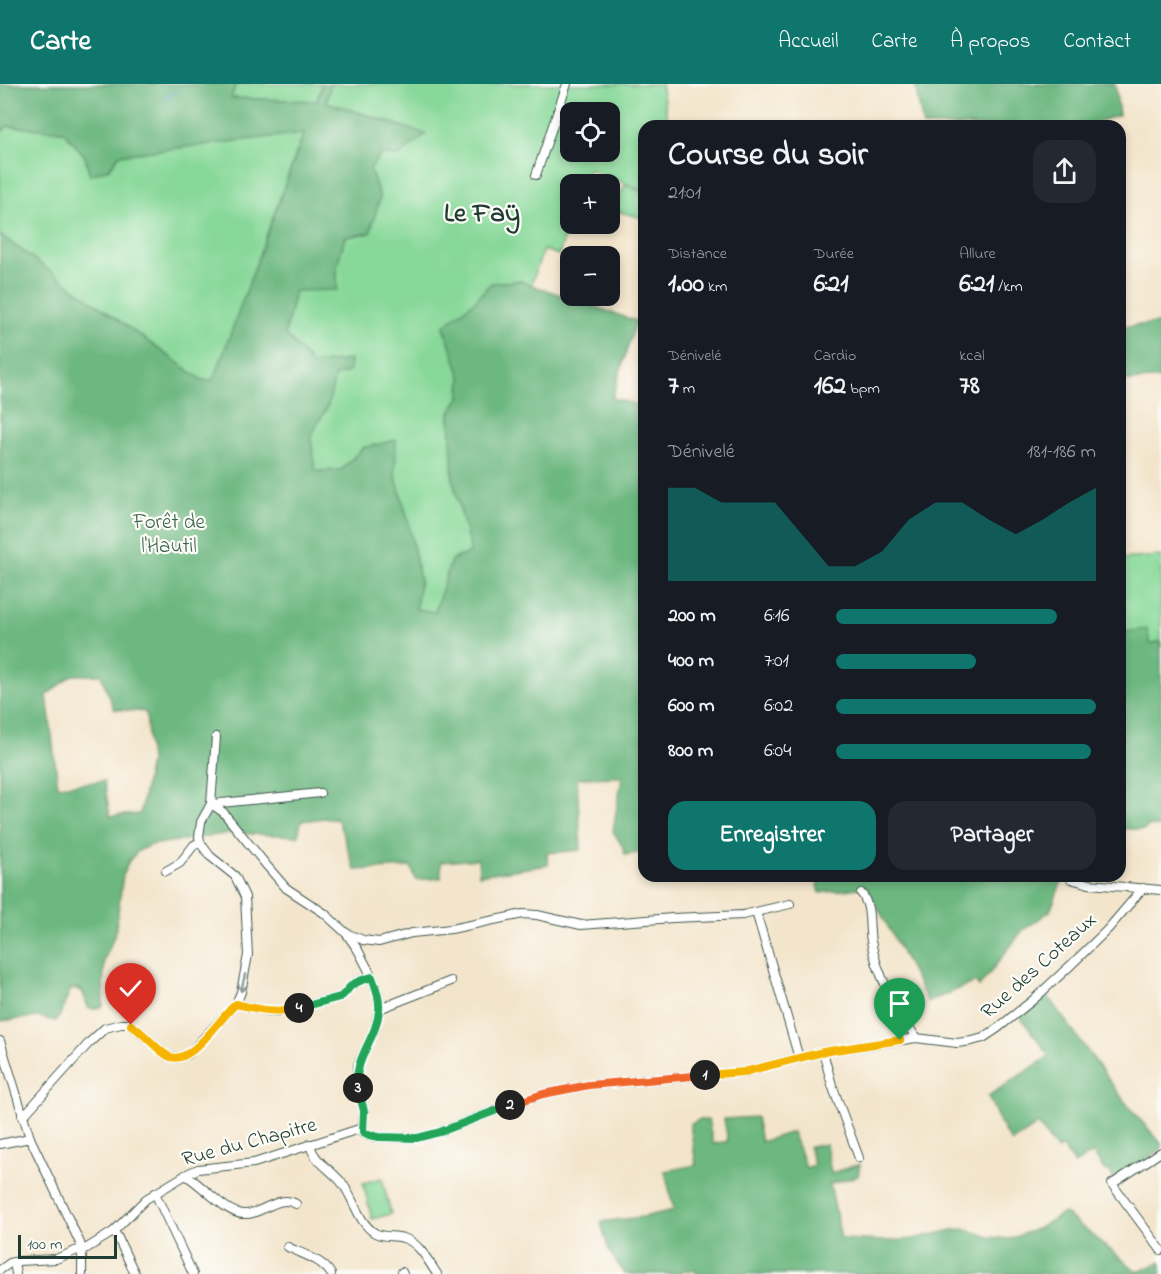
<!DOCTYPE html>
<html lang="fr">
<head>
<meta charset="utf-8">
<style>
	:root { --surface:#171b24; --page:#242831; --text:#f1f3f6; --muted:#9ea1a6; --accent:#0f766e }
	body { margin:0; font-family:"Indie Flower",sans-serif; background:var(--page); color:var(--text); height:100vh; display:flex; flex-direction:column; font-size:22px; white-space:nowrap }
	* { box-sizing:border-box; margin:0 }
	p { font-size:20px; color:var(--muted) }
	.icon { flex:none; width:33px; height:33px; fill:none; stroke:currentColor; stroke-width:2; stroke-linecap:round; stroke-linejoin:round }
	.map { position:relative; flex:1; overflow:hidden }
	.side { position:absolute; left:638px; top:36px; width:488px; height:762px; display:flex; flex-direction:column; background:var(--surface); border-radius:18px; box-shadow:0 3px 9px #0003 }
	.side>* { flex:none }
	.controls { position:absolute; left:560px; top:18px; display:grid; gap:12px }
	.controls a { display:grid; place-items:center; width:60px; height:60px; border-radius:12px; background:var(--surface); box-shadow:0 3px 9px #0003; font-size:30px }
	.scale { position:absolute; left:18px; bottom:15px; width:99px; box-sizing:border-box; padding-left:6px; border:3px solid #1f3d34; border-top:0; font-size:16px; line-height:21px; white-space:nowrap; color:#1f3d34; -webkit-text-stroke:4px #fdfcf7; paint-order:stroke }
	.pin { position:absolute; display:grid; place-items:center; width:51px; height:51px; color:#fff; margin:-62px -26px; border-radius:50% 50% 50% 0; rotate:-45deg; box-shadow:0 0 6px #0007 }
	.pin .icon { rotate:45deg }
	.km { position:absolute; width:30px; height:30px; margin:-15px; border-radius:50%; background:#222; color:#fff; font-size:16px; line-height:30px; text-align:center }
	.round { display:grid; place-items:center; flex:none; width:63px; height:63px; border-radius:18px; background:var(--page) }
	.summary { display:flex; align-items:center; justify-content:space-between; height:102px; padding:0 30px }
	h1 { font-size:33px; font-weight:700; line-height:45px }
	.metrics { display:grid; grid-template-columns:repeat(3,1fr); gap:9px; height:102px; padding:6px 30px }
	.metrics div { display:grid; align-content:center }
	.metrics b { font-size:26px; font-weight:700 }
	.metrics small { font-size:16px; font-weight:400 }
	.metrics p { font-size:16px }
	.chart { height:168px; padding:12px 30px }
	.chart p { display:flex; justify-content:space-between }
	.chart svg { width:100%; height:108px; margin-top:6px; fill:var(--accent); opacity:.7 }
	.button { display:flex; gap:12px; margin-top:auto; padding:12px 30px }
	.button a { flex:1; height:69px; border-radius:18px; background:var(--accent); color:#fff; font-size:24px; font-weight:700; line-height:69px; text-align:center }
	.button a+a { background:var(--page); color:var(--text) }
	ul { padding:0 30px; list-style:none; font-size:20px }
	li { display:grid; grid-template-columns:96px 72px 1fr; align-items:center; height:45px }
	li i { height:15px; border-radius:8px; background:var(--accent) }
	header { display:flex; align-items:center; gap:36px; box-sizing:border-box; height:84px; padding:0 30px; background:var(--accent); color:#fff }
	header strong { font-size:28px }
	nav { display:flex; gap:33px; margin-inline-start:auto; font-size:21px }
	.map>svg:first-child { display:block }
</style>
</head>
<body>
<header>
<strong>Carte</strong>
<nav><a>Accueil</a><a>Carte</a><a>À propos</a><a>Contact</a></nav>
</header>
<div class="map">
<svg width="1161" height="1190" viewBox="0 0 1161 1190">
	<rect width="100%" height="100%" fill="#fdfcf7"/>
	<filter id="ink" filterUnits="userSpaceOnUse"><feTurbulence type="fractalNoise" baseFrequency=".0167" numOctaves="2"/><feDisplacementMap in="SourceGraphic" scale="12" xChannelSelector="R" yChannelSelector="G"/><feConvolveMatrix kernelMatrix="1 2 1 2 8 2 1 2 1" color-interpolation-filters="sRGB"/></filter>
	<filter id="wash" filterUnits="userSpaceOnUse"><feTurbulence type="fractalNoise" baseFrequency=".008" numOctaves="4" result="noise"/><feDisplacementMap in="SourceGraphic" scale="24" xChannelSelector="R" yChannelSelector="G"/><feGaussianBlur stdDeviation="1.35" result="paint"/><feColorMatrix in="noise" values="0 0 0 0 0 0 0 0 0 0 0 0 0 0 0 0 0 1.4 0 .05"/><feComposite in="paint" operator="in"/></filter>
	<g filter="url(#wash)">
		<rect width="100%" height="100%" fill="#f3e5cc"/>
		<g fill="#87d899" stroke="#538a66" stroke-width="1.5" fill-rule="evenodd">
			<polygon points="236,0 322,0 317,17 230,14"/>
			<path d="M331 0H661L669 42H644L643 106 588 85 583 100H570C570 127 567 146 559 171L543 166 531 201 519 197 491 199 476 216 444 242 461 293 460 313 450 329 453 396 471 468 443 507 435 528 415 525 420 497 408 436 395 390 396 357 363 364 341 386 315 387 311 352 328 321 335 292 350 276 312 280 285 250 295 206H337V182L345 153 370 149 380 113 369 85 380 71 425 50 326 18ZM570 28H609V68H570Z"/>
			<polygon points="7,42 63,47 85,72 90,91 110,84 119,71 304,48 216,290 211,297 202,296 0,151 0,49"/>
			<polygon points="625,101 643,108 643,134 613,126"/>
			<polygon points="1161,472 1161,558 1150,559 1119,549 1119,475"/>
			<polygon points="382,1094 391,1130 372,1135 363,1099"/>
		</g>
		<g fill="#6db881" stroke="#467a5a" stroke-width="1.5" fill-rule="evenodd">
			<path d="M0 0H236L231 14 317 17 322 0H331L326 18 426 50 399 72 380 71 370 85 380 113 370 149 345 153 337 182V206L295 207 285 250 312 280 350 276 349 288 335 292 328 321 311 352 315 387 341 386 363 364 396 356 395 390 408 436 420 497 416 525 435 528 451 476 471 468 453 396 450 329 460 313 461 293 444 242 476 216 491 199 520 197 636 237 612 314 643 322V768L625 771 623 763 613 747 622 693 577 694 581 766 547 769 548 781 479 791 478 775 441 778V794L416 796 411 783 355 786 338 736 325 734 301 737 298 752 231 749 150 761 138 767 129 777 123 791 115 850 104 876 103 923 95 925 88 924C84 913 85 903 71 905L59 933 55 937 38 933 0 937V151L202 296 211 297 216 290 304 49 119 71 110 84 90 91 85 72 63 47 8 42 0 49ZM72 591H101L114 625 146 628 150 678 140 730 110 732 104 697 58 702 47 611Z"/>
			<polygon points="915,0 1115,0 1119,31 1083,42 923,42"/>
			<polygon points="1161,239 1161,294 1119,298 1119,243"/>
			<polygon points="1147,545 1150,559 1161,558 1161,743 1149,742 1144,746 1119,744 1119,549"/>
			<polygon points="816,792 1064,792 1050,827 1022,847 979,903 975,898 928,918 867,803 820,809"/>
			<polygon points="1045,909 1128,1022 1161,1059 1161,1065 1115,1097 1109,1086 1105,1087 1093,1069 1074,1080 1063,1063 1057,1066 1038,1040 1012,1058 1004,1047 988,1012 1041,978 1049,971 1019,931"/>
			<path d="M756 1033 761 1058 792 1048 806 1084 814 1081 809 1063 826 1060 831 1089 860 1080 858 1092 830 1100 841 1155 884 1157 913 1155 953 1146 965 1145 989 1153 1010 1155 1039 1144 1064 1129 1138 1188 1161 1178V1190H697L696 1187 682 1186V1190H623L625 1189C609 1171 606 1160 601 1138L643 1133 674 1126 665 1087 696 1081 690 1040 699 1036H708L713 1060 728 1057 724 1035Z"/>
		</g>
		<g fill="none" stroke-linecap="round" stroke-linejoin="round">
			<g stroke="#659dd4" stroke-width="2">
				<polyline points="173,9 176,6"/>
				<polyline points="164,16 171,10"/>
			</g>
		</g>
	</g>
	<g filter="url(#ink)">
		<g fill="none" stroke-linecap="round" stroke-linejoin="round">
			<g stroke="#3f564b" stroke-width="10">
				<g id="minor">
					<polyline points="536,91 567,0"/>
					<polyline points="211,720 223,728 267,782 286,804 324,829 346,849 358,866 372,893 378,910 379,925 375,945 358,981 357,988 357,998 364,1027 363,1049"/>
					<polyline points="211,720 320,709"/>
					<polyline points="166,787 180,779 194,761 200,758"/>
					<polyline points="1071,795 1089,800 1161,806"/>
					<path d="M861 809C872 822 868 841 871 857 877 893 897 924 916 954"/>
					<polyline points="756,828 799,974"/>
					<polyline points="346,849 363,856 379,858 412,849 451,845 523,830 537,831 581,841 673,834 743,831 790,820"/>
					<path d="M236 920 269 927H286L340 913C346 910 347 905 352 901 357 896 366 895 372 893"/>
					<polyline points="379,925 451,897"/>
					<path d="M0 957 30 1054 80 1159C83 1168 82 1180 82 1190"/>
					<polyline points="823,968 832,1001 859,1074"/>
					<polyline points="22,1031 27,1028 89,959 105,944 121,940 128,940 133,942 167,972 177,974 189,970 197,961 236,920 241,908 248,871 245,813 235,792 210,772 201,760 199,753 201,738 211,720 216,653"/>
					<polyline points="0,1060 30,1054"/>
					<path d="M310 1060C313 1077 332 1086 342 1099 354 1114 358 1139 375 1149 384 1154 394 1151 403 1154 419 1158 428 1177 437 1190"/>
					<polyline points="1161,1068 1112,1100 1161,1166"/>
					<path d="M185 1091C202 1100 225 1129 243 1130 261 1132 278 1109 296 1120"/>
					<polyline points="155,1109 193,1190"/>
					<polyline points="113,1148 117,1152 135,1190"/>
					<path d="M288 1163C302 1170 322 1175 331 1190"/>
					<polyline points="14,1178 16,1190"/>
					<polyline points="0,1186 10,1179 19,1177 56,1175 75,1167 87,1164 113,1148 146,1115 189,1089 198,1085 254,1079 359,1045 369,1051 375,1053 417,1054 440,1048 507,1022 543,1010 589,1001 744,988 823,968 916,954 957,959 972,957 983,954 998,944 1033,916 1072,880 1108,845 1143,804"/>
					<polyline points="402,1188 403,1190"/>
				</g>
			</g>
			<use href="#minor" stroke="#fff" stroke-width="8"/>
		</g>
		<defs><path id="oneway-shaft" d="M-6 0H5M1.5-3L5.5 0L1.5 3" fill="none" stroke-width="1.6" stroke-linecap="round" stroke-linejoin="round" transform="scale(1.5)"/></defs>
		<use stroke="#8f9e9a" href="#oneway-shaft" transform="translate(243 899) rotate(103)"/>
	</g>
	<g fill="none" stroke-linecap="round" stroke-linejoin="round" filter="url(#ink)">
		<g stroke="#fff" stroke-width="12">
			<polyline id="split-1" points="705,991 744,988 823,968 900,956"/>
		</g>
		<g stroke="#fff" stroke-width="12">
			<polyline id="split-2" points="510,1021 543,1010 589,1001 705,991"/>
		</g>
		<g stroke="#fff" stroke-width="12">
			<polyline id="split-3" points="358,1004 364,1027 363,1048 369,1051 379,1053 417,1054 440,1048 510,1021"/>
		</g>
		<g stroke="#fff" stroke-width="12">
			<path id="split-4" d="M299 924 340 913C346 910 347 905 352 901 357 897 366 895 372 893 376 904 380 915 379 926 377 955 352 976 358 1004"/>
		</g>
		<g stroke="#fff" stroke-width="12">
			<path id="split-5" d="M131 941C144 949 156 965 168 972 190 984 220 933 236 920 258 925 277 930 299 924"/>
		</g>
		<use href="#split-1" stroke="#f5b400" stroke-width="8"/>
		<use href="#split-2" stroke="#f0652b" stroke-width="8"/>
		<use href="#split-3" stroke="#22a559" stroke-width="8"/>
		<use href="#split-4" stroke="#22a559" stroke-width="8"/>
		<use href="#split-5" stroke="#f5b400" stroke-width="8"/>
	</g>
	<g text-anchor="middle" stroke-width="4.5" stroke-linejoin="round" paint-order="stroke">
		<g font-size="21" fill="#39644d" stroke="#fdfcf7">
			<text x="169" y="444">Forêt de<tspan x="169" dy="24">l'Hautil</tspan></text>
		</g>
		<g font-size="21" fill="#1f3d34" stroke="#fdfcf7">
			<text transform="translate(1038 881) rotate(-42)" y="7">Rue des Coteaux</text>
			<text transform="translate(249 1057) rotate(-15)" y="7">Rue du Chapitre</text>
		</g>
		<g font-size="27" font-weight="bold" fill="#1f3d34" stroke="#fdfcf7">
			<text x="482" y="137">Le Faÿ</text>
		</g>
	</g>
</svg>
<div class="controls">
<a><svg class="icon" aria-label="locate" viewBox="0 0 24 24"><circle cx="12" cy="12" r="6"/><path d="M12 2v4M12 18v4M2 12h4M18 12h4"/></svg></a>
<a>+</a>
<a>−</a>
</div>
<div class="scale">100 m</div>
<div class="pin" style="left:900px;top:956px;background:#1e9e55"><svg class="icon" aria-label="arrive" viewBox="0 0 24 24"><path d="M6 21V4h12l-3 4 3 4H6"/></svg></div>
<div class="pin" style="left:131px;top:941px;background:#d93025"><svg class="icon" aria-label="check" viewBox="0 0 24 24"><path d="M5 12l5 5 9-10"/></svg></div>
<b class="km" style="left:705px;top:991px">1</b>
<b class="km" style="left:510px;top:1021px">2</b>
<b class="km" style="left:358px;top:1004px">3</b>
<b class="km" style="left:299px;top:924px">4</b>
<section class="side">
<div class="summary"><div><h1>Course du soir</h1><p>21:01</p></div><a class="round"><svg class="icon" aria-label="share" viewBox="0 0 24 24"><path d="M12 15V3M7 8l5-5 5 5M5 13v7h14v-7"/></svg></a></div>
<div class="metrics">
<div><p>Distance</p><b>1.00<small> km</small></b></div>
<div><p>Durée</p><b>6:21</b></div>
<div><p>Allure</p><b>6:21<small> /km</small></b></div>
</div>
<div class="metrics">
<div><p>Dénivelé</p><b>7<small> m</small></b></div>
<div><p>Cardio</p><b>162<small> bpm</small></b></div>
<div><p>kcal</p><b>78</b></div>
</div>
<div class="chart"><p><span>Dénivelé</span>181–186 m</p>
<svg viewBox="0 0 160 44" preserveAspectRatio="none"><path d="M0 44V6L10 6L20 12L30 12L40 12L50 25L60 38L70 38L80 32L90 19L100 12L110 12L120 19L130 25L140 19L150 12L160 6V44z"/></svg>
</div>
<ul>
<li><b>200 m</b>6:16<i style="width:85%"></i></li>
<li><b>400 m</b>7:01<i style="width:54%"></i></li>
<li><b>600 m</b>6:02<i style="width:100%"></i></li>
<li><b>800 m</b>6:04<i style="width:98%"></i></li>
</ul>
<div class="button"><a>Enregistrer</a><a>Partager</a></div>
</section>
</div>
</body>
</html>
